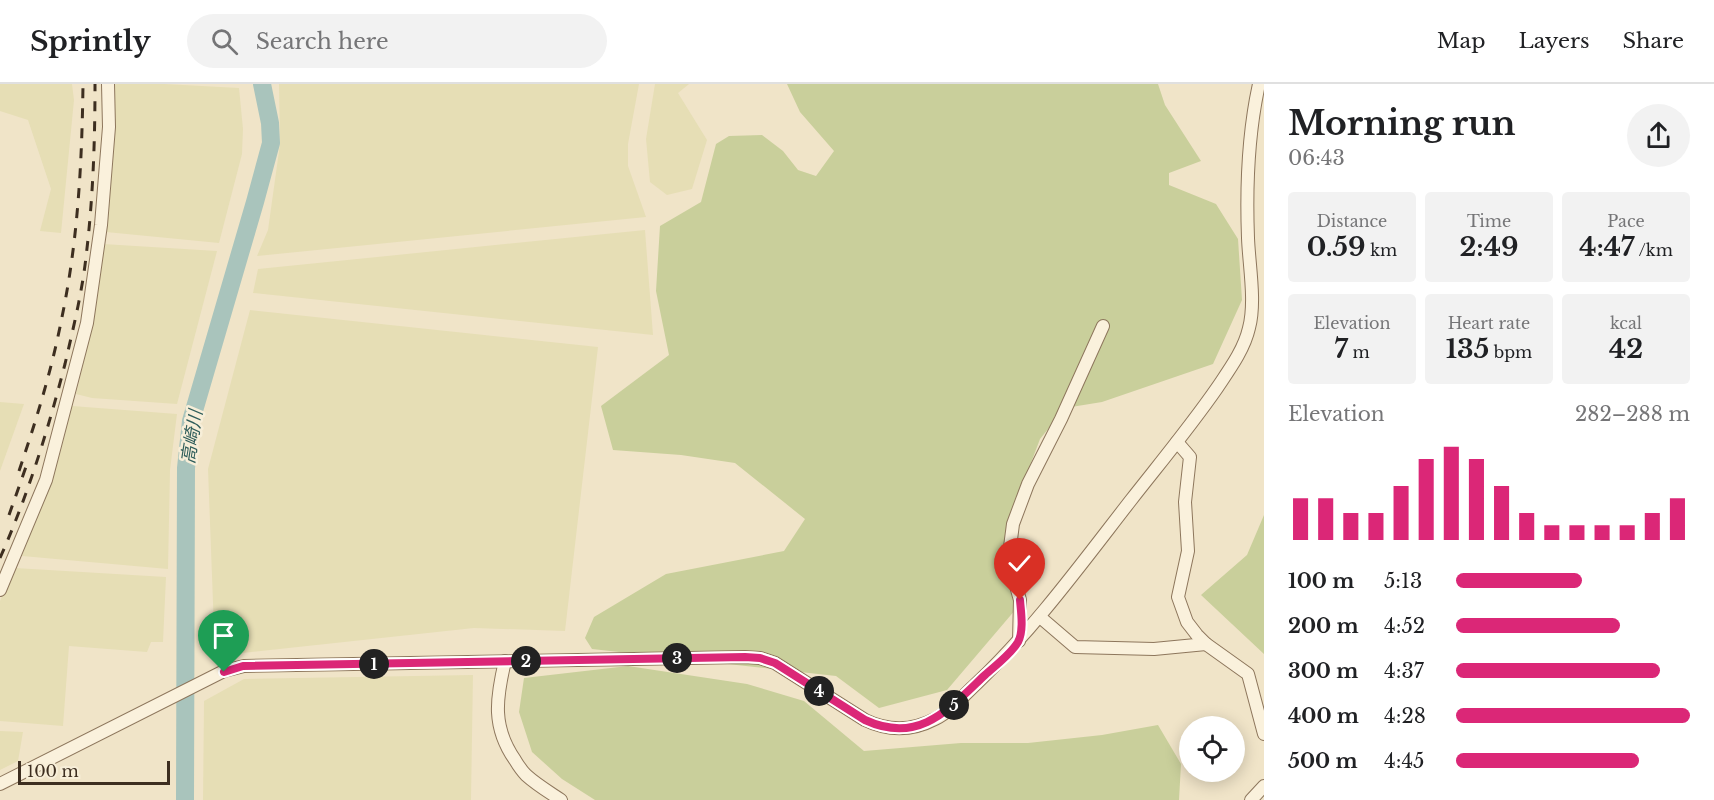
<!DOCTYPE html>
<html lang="en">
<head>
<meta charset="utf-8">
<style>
	:root { --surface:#fff; --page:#f2f2f2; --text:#202124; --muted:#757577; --line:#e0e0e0; --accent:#db2777 }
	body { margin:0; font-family:"Libre Baskerville","Noto Sans JP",serif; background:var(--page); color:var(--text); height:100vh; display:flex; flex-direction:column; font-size:22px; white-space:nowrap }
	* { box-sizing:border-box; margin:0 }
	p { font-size:20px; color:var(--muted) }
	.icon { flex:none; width:33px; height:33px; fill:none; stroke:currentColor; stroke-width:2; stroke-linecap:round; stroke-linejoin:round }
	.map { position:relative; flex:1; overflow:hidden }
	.drawer { display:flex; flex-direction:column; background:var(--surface); width:450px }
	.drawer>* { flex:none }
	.controls { position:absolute; left:1179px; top:632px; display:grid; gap:12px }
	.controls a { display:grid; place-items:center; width:66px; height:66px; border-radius:50%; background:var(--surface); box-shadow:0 3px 15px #0003; font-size:30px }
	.scale { position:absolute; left:18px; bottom:15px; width:152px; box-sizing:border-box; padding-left:6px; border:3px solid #3d2e20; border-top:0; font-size:16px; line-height:21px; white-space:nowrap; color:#3d2e20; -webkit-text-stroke:4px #f7eed8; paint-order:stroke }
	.pin { position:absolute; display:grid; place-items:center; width:51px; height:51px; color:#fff; margin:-62px -26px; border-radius:50% 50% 50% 0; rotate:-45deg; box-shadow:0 0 6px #0007 }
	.pin .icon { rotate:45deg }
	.km { position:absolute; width:30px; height:30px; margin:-15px; border-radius:50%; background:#222; color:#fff; font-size:16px; line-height:30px; text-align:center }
	.round { display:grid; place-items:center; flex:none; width:63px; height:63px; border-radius:32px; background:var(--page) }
	.headline { display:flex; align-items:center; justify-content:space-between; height:102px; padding:0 24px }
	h1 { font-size:33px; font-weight:700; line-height:45px }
	.figures { display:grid; grid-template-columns:repeat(3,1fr); gap:9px; height:102px; padding:6px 24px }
	.figures div { display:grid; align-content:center; border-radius:6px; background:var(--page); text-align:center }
	.figures b { font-size:26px; font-weight:700 }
	.figures small { font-size:16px; font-weight:400 }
	.figures p { font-size:16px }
	.chart { height:168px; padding:12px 24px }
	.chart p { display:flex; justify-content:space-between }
	.chart svg { width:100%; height:108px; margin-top:6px; stroke:var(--accent); stroke-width:6 }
	ul { padding:0 24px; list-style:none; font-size:20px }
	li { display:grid; grid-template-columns:96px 72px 1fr; align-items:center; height:45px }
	li i { height:15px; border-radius:8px; background:var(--accent) }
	header { display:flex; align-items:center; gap:36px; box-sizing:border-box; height:84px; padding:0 30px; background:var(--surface); border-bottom:2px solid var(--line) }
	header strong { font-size:28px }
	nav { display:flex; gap:33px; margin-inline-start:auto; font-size:21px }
	.search { width:420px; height:54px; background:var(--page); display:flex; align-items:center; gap:15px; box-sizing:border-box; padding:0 21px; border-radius:33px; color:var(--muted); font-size:22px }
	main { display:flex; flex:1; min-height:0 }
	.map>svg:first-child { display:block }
</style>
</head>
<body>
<header>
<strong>Sprintly</strong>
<div class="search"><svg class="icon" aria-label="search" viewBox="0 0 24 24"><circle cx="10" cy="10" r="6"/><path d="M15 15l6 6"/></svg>Search here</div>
<nav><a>Map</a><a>Layers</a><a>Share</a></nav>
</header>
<main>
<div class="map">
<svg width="1264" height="716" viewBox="0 0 1264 716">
	<rect width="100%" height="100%" fill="#f0e4c8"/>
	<g fill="#e6deb5">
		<polygon points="0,0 72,0 74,16 61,149 40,147 51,105 28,36 0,27"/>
		<polygon points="114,0 164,0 239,4 243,45 242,70 219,159 106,148 113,78"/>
		<polygon points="279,0 639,0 628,60 628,82 646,133 257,172 268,146 280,60"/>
		<polygon points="655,0 689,0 678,9 707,56 692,105 667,111 650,98 646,55"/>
		<polygon points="645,146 653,251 253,209 258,185"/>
		<polygon points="103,160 217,167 177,320 92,314 76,310 94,235"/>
		<polygon points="250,226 598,263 565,547 474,544 215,572 208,385"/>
		<polygon points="0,318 24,320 0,387"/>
		<polygon points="72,322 177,330 170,386 168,485 22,472 60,370"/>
		<polygon points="15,484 166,493 163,558 151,558 147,568 69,562 63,642 0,637 0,517"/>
		<polygon points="473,591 471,716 203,716 204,617 244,595"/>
		<polygon points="0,647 23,648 18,677 0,686"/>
	</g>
	<g fill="#c9cf9b">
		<polygon points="787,0 1158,0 1165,21 1201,77 1169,89 1169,101 1216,120 1238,155 1242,216 1213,280 1102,318 1065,324 1040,355 1014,424 1001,479 1016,525 947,606 879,624 836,592 592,565 585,554 594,533 666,490 784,467 805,435 735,379 681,371 613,366 601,322 669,271 656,207 660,142 701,118 716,60 729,52 762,51 783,67 798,86 816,92 834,67 800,28"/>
		<polygon points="1264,431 1264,570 1201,511 1247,471"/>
		<polygon points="628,582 747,600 804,617 864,667 961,659 1028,659 1102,651 1158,641 1181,680 1179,716 595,716 562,695 532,668 519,628 524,594"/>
	</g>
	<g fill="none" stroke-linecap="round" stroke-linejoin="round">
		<polyline stroke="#a9c4bc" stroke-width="18" points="185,716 186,384 191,337 255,118 271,59 270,39 262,0"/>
		<g stroke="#8d765c" stroke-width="14">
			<g id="minor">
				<polyline points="1177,358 1190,373 1185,418 1188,467 1178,513 1187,538 1197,551 1206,560 1248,590 1264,650"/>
				<polyline points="0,506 46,396 87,239 101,141 109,43 108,0"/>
				<polyline points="1040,533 1075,563 1154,565 1206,560"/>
				<polyline points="1019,557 1020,516 1010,481 1010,463 1013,440 1028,400 1061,335 1103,242"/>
				<path d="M505 577C496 615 492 643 515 676 518 681 522 687 526 691 537 701 549 708 561 716"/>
				<path d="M0 700 224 587 244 582 745 573 760 574 775 579 865 636C888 647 912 647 935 635 951 627 963 612 976 600 1034 545 1082 479 1131 416 1160 379 1190 343 1217 304 1229 286 1244 266 1249 244 1256 218 1249 181 1248 154 1246 102 1248 50 1259 0"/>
				<polyline points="1251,716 1264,702"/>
			</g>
		</g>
		<use href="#minor" stroke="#faf1dc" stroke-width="12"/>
		<g stroke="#3d2e20" stroke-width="3" stroke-dasharray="10 10" stroke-linecap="butt">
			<path d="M19 387C36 337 52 285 62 233 78 156 82 78 83 0"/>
			<polyline points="9,431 27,380"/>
			<path d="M0 474C28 411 48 346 65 280 73 245 82 209 86 173 93 115 95 58 95 0"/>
		</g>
	</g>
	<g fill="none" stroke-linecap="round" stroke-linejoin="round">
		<g stroke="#fff" stroke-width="12">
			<path id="route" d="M224 588 243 582 745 573 760 574 775 579 865 636C919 661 949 625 985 591 996 581 1011 570 1018 558 1024 547 1021 528 1020 516"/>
		</g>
		<use href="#route" stroke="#db2777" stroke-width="8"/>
	</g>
	<g text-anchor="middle" stroke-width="5" stroke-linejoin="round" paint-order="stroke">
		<g font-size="18" font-style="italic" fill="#2f5d5a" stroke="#f7eed8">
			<text transform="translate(192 353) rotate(-81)" y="6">高崎川</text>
		</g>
	</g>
</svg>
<div class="controls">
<a><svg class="icon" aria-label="locate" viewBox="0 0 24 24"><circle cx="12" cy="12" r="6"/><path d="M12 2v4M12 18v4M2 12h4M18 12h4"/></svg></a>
</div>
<div class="scale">100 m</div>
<div class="pin" style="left:224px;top:588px;background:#1e9e55"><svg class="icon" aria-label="arrive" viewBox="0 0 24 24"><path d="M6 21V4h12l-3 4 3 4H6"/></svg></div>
<div class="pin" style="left:1020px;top:516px;background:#d93025"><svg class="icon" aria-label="check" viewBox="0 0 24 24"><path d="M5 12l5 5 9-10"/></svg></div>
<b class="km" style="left:374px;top:580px">1</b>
<b class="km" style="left:526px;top:577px">2</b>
<b class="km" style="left:677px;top:574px">3</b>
<b class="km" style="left:819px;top:607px">4</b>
<b class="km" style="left:954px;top:621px">5</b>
</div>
<section class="drawer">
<div class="headline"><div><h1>Morning run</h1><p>06:43</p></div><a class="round"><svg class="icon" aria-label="share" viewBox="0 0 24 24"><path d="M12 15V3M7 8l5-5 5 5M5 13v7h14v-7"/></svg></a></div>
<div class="figures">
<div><p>Distance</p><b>0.59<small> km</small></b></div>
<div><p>Time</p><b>2:49</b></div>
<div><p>Pace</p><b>4:47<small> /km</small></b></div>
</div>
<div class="figures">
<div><p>Elevation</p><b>7<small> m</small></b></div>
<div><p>Heart rate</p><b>135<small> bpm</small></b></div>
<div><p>kcal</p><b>42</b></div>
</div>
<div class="chart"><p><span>Elevation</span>282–288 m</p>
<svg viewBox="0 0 160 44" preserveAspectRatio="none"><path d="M5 44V27M15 44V27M25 44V33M35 44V33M45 44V22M55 44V11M65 44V6M75 44V11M85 44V22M95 44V33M105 44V38M115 44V38M125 44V38M135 44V38M145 44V33M155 44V27"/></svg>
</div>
<ul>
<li><b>100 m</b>5:13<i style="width:54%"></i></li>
<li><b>200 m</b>4:52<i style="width:70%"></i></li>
<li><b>300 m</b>4:37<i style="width:87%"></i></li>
<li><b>400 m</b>4:28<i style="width:100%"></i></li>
<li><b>500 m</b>4:45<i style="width:78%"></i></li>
</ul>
</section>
</main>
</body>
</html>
